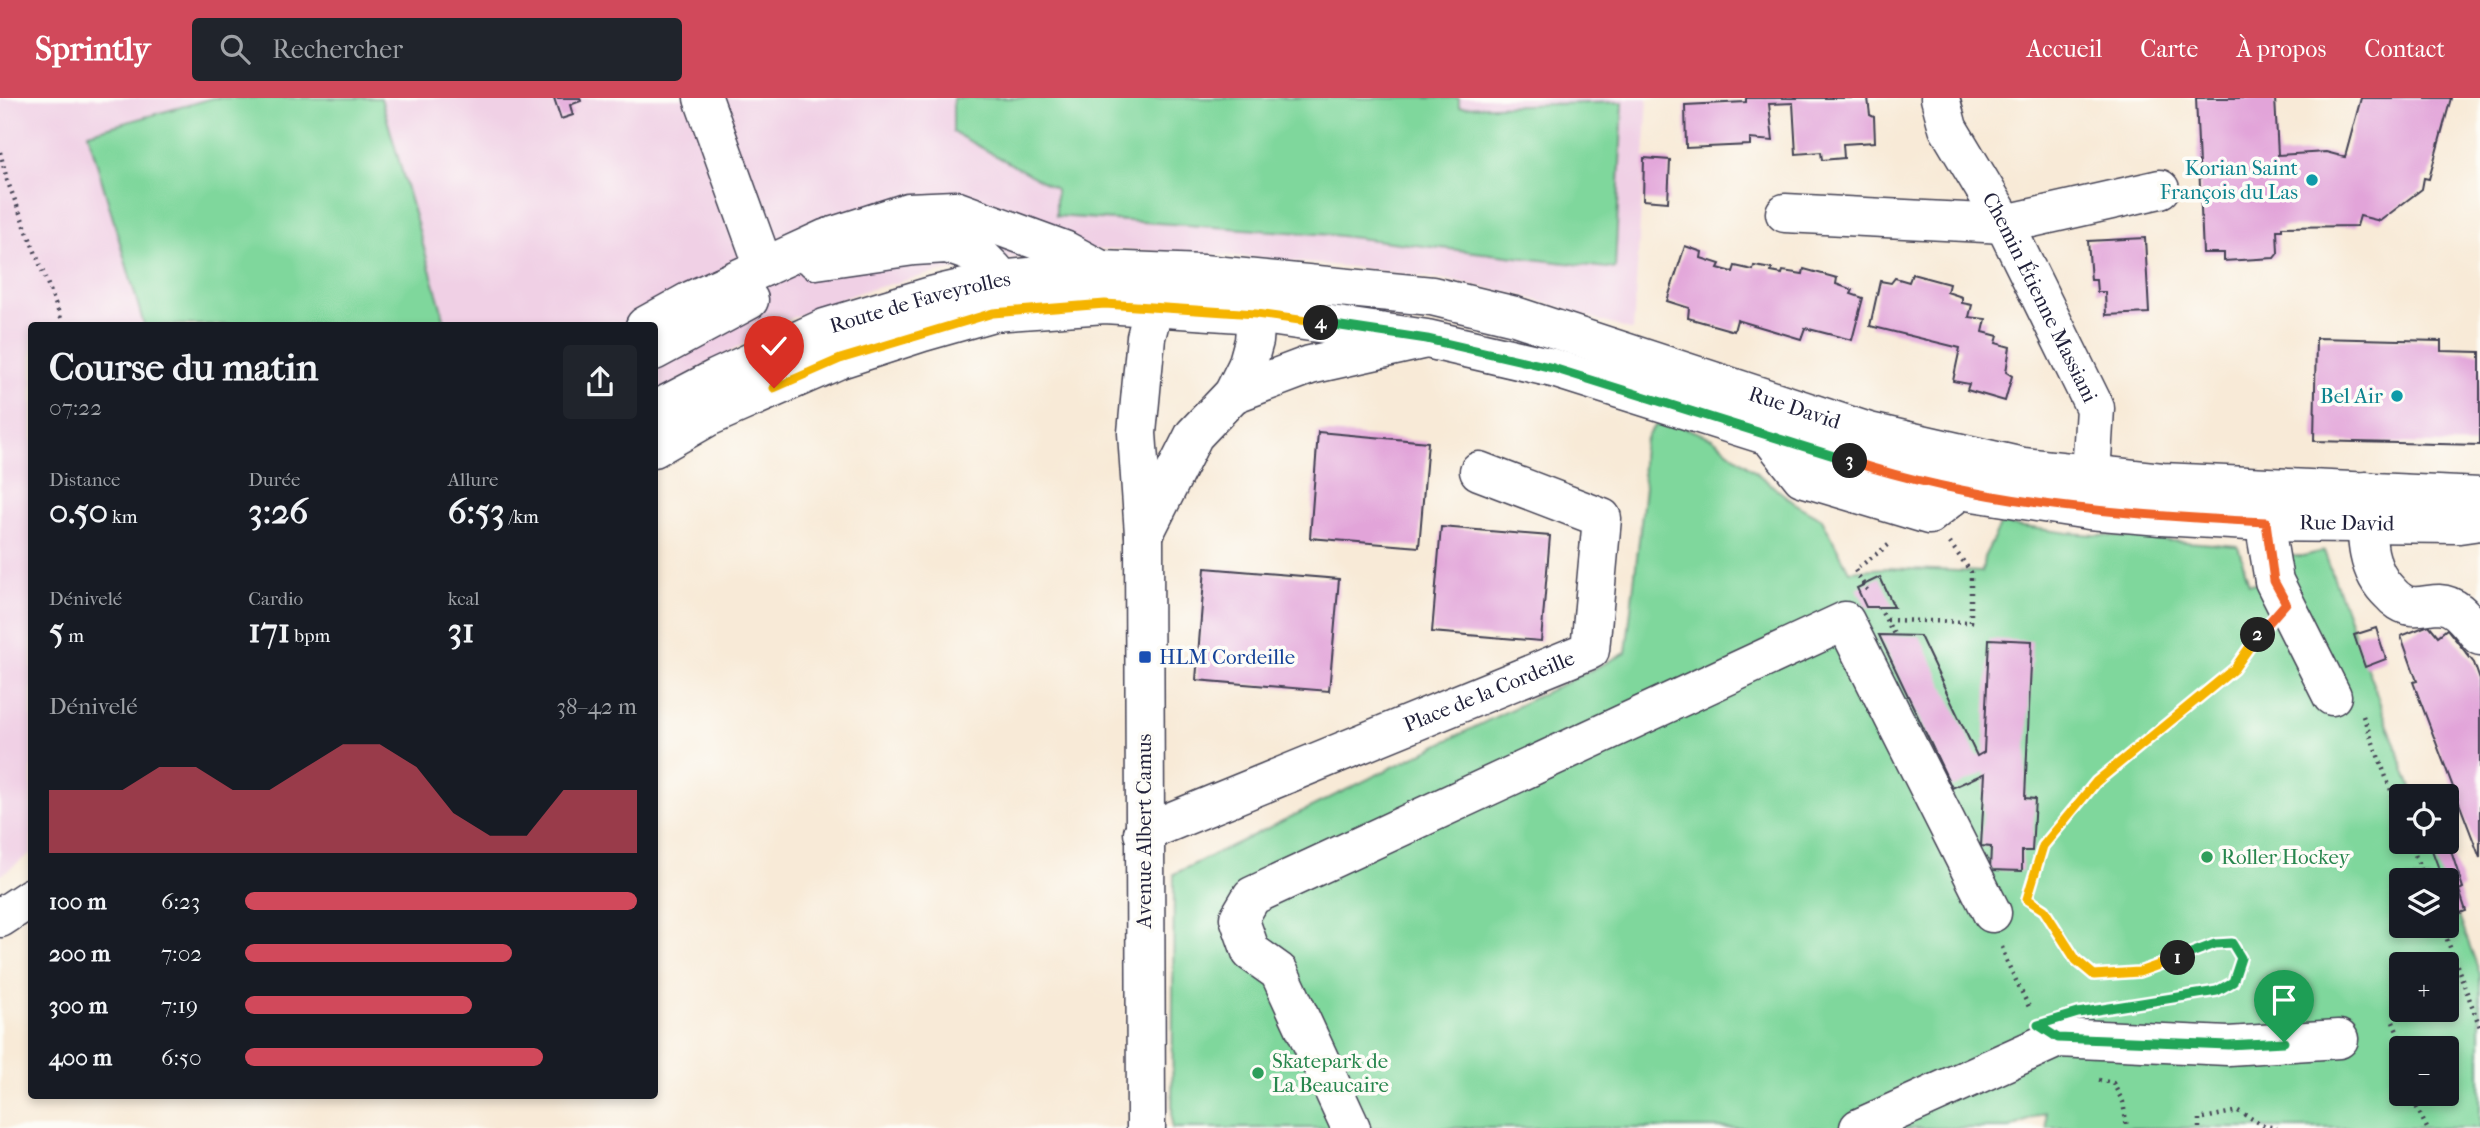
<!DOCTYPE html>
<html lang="fr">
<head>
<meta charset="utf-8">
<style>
	:root { --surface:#171b24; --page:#20242c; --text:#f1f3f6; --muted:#9ea1a6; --accent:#d1495b }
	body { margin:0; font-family:"IM FELL French Canon",serif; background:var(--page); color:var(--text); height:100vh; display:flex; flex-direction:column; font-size:26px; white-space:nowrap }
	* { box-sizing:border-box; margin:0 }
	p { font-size:23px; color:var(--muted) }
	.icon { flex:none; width:38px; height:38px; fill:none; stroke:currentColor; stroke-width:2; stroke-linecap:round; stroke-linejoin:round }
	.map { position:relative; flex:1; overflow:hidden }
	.drawer { position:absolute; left:28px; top:224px; width:630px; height:777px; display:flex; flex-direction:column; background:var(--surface); border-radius:7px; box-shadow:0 4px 10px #0003 }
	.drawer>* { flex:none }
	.controls { position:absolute; left:2389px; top:686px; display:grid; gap:14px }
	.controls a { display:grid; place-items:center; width:70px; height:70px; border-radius:7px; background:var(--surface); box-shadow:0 4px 10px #0003; font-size:35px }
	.pin { position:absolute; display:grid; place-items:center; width:60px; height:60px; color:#fff; margin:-72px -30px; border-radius:50% 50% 50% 0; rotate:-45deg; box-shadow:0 0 7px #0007 }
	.pin .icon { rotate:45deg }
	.km { position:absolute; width:35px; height:35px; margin:-18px; border-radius:50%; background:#222; color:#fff; font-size:19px; line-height:35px; text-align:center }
	.round { display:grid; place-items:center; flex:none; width:74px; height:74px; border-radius:7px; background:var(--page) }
	.head { display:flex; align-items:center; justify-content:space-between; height:119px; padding:0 21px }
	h1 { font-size:38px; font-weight:700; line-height:52px }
	.figures { display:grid; grid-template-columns:repeat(3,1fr); gap:10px; height:119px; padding:7px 21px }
	.figures div { display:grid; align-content:center }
	.figures b { font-size:35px; font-weight:700 }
	.figures small { font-size:19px; font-weight:400 }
	.figures p { font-size:19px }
	.chart { height:196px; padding:14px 21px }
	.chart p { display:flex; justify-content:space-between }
	.chart svg { width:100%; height:126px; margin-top:7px; fill:var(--accent); opacity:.7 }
	ul { padding:0 21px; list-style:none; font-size:23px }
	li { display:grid; grid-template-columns:112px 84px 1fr; align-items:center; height:52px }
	li i { height:18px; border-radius:9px; background:var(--accent) }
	header { display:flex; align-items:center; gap:42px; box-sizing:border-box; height:98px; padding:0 35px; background:var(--accent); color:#fff }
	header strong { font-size:33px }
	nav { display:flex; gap:38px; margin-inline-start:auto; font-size:24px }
	.search { width:490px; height:63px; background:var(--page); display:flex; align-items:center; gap:18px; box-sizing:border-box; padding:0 24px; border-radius:7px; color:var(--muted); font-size:26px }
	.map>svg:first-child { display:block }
</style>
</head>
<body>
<header>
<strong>Sprintly</strong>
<div class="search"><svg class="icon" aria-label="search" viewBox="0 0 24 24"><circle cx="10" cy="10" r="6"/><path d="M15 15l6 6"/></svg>Rechercher</div>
<nav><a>Accueil</a><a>Carte</a><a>À propos</a><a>Contact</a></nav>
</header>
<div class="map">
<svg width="2480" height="1030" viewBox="0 0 2480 1030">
	<rect width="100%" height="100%" fill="#fdfcf7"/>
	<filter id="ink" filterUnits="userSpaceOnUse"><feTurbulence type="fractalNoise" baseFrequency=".0143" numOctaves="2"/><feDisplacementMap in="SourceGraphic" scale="14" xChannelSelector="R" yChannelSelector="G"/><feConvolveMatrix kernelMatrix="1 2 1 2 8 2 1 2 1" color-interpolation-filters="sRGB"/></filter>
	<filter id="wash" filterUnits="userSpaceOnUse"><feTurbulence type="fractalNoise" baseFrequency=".00686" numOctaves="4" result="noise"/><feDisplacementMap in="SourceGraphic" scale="28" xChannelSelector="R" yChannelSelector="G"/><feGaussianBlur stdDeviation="1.57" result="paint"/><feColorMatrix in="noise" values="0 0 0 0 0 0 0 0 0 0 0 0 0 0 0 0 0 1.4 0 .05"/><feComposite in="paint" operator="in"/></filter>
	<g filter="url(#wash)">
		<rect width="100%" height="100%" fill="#f8ead7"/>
		<polygon fill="#f0d0e5" points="0,0 1648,0 1633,233 1520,197 1447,182 1352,169 1222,157 1109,151 1010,161 930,176 860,194 787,222 655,296 654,228 32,228 31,755 0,778"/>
		<g fill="#7fd79c" stroke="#507c6c" stroke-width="2" fill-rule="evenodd">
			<polygon points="213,0 381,0 446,227 144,227 88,35"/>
			<polygon points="953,0 1459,0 1459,9 1623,4 1615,171 1332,137 1056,118 1056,91 953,34"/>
			<path d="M1664 322 1712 340 1797 407 1822 421 1849 473 1885 470 1982 474 1984 459 2001 426 2069 435 2238 448 2249 486 2274 483 2283 458H2303L2324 453 2414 698H2401V744H2431L2445 782H2401V828H2446L2447 786 2480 876V1030H2047L2046 1014 2010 1030H1172L1174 776 1626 555 1645 389C1640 362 1638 336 1664 322ZM2401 866H2446V912H2401ZM2401 950H2446V996H2401Z"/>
		</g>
		<g id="blocks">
			<g fill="#e2a4d9">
				<polygon points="554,0 580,0 581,3 570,7 573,17 561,21"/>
				<polygon points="1746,0 1868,0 1870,17 1874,19 1875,44 1843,46 1844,60 1822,62 1821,54 1796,56 1793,5 1769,6 1773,43 1750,41 1750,47 1686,50 1685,7 1746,4"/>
				<polygon points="2196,0 2275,0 2278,57 2326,54 2345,59 2361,0 2451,0 2429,81 2424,80 2422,91 2380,123 2360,118 2357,128 2282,129 2282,132 2277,132 2278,155 2274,160 2224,163 2224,155 2203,155"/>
				<polygon points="1644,60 1670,62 1668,104 1643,102"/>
				<polygon points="2145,140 2149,215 2106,217 2105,194 2097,194 2096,182 2091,182 2088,143"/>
				<polygon points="1685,148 1702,154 1701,160 1720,166 1718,170 1733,174 1735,168 1753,172 1754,168 1772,171 1771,174 1782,176 1783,173 1803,176 1804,171 1837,180 1836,186 1853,192 1851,196 1863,200 1852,242 1805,230 1801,241 1737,222 1734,233 1688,220 1689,210 1667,203"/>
				<polygon points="1912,176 1949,186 1947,194 1962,199 1962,205 1972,207 1969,219 1986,221 1983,234 1998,238 1996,245 2010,249 2006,274 2012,278 2005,303 1967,292 1969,286 1953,283 1960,250 1870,228 1880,183 1891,185 1895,180 1909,184"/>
				<polygon points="2316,240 2441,243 2441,253 2480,254 2480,347 2314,343"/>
				<polygon points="1318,334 1428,344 1419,449 1310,440"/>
				<polygon points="1441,429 1550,438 1541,543 1432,534"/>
				<polygon points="1205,470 1339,481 1329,593 1196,582"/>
				<polygon points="1880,479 1894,509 1866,509 1857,490"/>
				<polygon points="2429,527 2438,538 2447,531 2474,565 2480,582 2480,760 2413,584 2417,583 2401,538"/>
				<polygon points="2376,530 2386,561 2365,569 2354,537"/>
				<polygon points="1879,537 1920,538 1977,658 1984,654 1989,541 2032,543 2025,700 2035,701 2032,753 2022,753 2022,773 1990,772 1991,749 1981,748 1985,675 1952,690"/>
				<polygon points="2433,691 2436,698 2414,698"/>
				<polygon points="2429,744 2448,744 2463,790 2459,792 2466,813 2455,817 2446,792 2446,782 2443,782"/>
			</g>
		</g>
	</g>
	<g filter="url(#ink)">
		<use href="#blocks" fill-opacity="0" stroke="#424052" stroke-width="2"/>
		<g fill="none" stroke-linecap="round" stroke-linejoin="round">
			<g stroke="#424052" stroke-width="41">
				<g id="minor">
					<polyline points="703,0 764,169"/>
					<path id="s1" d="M1940 0 1948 30 1999 115 2095 310 2089 410"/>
					<polyline points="1785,115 2005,126 2160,91"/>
					<polyline points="816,162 914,148 947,146 979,157 994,172 999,182 999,199 993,213"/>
					<polyline points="645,228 692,202 827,140 908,114 955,112 1064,152 1101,172"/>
					<polyline points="654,253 749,202"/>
					<polyline points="1233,296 1310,267 1422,242"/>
					<polyline points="1768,336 1802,379 1929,417 1960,392"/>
					<polyline points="2265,390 2267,441 2274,483 2332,598"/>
					<path d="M2366 393C2367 428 2362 469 2390 495 2395 501 2404 508 2412 508 2421 509 2430 506 2439 506 2459 507 2468 525 2480 538"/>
					<polyline points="1144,436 1194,337 1233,296 1247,268 1254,243 1256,216 1233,192"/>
					<path id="s2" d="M1143 735 1590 552 1602 420 1479 373"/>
					<polyline points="1146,1030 1144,436 1137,335 1146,239 1154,208 1177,190"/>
					<polyline points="1351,1030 1279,874 1251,854 1239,820 1252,798 1845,523 1992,815"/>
					<polyline points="1859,1030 2058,940 2228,948 2339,941"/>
				</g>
			</g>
			<g stroke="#424052" stroke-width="41">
				<g id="major">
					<path id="s3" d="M654 313 717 280 825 230 935 197 999 182 1101 172 1203 176 1432 198 1515 218 1869 334 2023 369 2162 384 2480 399"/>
					<path id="s4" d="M654 350 708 319 840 261 923 234 993 214 1105 206 1256 216 1427 241 1553 270 1861 367 1960 392 2089 412 2161 418 2266 424 2459 426 2480 423"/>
					<polyline points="0,820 32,799"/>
				</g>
			</g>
			<g stroke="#424052" stroke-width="4.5" stroke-dasharray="2 5" stroke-linecap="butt">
				<polyline points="0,54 7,82 64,228"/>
				<polyline points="1867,492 1855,472 1891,445"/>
				<polyline points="1887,522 1971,524 1971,474 1950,445"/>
				<polyline points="2363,618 2401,719"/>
				<polyline points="2410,744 2425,782"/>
				<polyline points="2028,801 2043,748 2096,685 2234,571 2259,536"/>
				<polyline points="2026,802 2044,812 2076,862 2094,877 2139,874 2215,846 2232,845 2240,860 2233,884 2217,893 2152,904"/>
				<polyline points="2442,828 2480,929"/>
				<polyline points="2002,849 2007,864 2030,911"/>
				<polyline points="2393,924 2404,950"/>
				<polyline points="2099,982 2113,985 2123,1004 2127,1030"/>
				<polyline points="2413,996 2413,1002 2427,1030"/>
				<polyline points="2199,1030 2199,1021 2238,1013 2265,1028 2277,1030"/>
			</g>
			<use href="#minor" stroke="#fff" stroke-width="38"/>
			<use href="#major" stroke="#fff" stroke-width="38"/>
			<polyline stroke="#424052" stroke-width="4.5" stroke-dasharray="2 5" stroke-linecap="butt" points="1879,509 1895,538"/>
		</g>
	</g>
	<g fill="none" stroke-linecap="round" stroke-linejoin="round" filter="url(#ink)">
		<g stroke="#fff" stroke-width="14">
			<polyline id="split-1" points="2178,860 2215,846 2232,845 2241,860 2233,884 2217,893 2078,915 2038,927 2058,940 2228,947 2284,944"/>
		</g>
		<g stroke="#fff" stroke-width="14">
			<polyline id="split-2" points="2178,860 2139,874 2094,877 2076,862 2044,812 2027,801 2043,748 2096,684 2234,571 2258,537"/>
		</g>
		<g stroke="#fff" stroke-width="14">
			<path id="split-3" d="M1850 363C1984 407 2126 417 2266 424L2274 483 2286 505 2258 537"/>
		</g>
		<g stroke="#fff" stroke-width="14">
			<polyline id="split-4" points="1321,225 1427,241 1553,270 1850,363"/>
		</g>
		<g stroke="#fff" stroke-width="14">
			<polyline id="split-5" points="774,290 840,261 993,215 1105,206 1256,216 1321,225"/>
		</g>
		<use href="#split-1" stroke="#22a559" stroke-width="9"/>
		<use href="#split-2" stroke="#f5b400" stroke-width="9"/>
		<use href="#split-3" stroke="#f0652b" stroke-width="9"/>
		<use href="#split-4" stroke="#22a559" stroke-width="9"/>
		<use href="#split-5" stroke="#f5b400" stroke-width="9"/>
	</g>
	<g fill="#0f9aa8" stroke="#fdfcf7" stroke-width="2.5">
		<circle cx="2312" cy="82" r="7"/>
		<circle cx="2397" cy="298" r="7"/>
	</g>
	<rect fill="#1a4fb4" stroke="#fdfcf7" stroke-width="2.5" x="1138" y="552" width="14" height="14" rx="3.5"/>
	<g fill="#2e9e5b" stroke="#fdfcf7" stroke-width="2.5">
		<circle cx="2207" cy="759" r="7"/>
		<circle cx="1258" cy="975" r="7"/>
	</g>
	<g text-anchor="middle" stroke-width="7" stroke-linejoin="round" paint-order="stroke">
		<g font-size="21" fill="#0d838f" stroke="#fdfcf7" text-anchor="end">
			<text x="2298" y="77">Korian Saint<tspan x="2298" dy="24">François du Las</tspan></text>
			<text x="2383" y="305">Bel Air</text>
		</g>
		<g font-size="21" fill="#22223b" stroke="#fdfcf7">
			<text dy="7" stroke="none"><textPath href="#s1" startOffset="224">Chemin Étienne Massiani</textPath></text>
			<text dy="7" stroke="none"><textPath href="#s3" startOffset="289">Route de Faveyrolles</textPath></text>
			<text dy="7" stroke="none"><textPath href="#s3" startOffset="1185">Rue David</textPath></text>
			<text dy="7" stroke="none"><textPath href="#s4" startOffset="1746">Rue David</textPath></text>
			<text dy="7" stroke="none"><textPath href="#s2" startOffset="374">Place de la Cordeille</textPath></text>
			<text transform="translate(1144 733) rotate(-90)" y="7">Avenue Albert Camus</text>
		</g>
		<g font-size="21" fill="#164399" stroke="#fdfcf7" text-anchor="start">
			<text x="1159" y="566">HLM Cordeille</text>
		</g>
		<g font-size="21" fill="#27864d" stroke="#fdfcf7" text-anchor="start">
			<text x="2221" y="766">Roller Hockey</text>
			<text x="1272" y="970">Skatepark de<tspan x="1272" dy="24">La Beaucaire</tspan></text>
		</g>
	</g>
</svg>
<div class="controls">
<a><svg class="icon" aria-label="locate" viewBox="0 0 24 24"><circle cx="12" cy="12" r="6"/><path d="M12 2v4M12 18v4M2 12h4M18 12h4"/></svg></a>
<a><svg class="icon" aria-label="layers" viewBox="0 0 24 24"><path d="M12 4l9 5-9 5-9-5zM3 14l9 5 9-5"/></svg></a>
<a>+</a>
<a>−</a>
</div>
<div class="pin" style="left:2284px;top:944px;background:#1e9e55"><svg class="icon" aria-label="arrive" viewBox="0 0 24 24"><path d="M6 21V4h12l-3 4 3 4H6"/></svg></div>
<div class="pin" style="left:774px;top:290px;background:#d93025"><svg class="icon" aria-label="check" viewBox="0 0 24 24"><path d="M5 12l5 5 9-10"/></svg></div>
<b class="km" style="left:2178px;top:860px">1</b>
<b class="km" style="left:2258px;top:537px">2</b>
<b class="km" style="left:1850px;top:363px">3</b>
<b class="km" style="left:1321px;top:225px">4</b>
<section class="drawer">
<div class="head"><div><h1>Course du matin</h1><p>07:22</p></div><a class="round"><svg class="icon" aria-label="share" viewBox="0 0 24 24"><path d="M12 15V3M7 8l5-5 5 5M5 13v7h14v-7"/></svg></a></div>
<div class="figures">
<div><p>Distance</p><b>0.50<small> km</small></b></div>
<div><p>Durée</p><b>3:26</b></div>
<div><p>Allure</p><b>6:53<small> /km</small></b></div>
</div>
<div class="figures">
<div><p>Dénivelé</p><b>5<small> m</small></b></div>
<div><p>Cardio</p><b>171<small> bpm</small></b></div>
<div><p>kcal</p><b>31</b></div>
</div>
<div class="chart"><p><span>Dénivelé</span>38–42 m</p>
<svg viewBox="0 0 160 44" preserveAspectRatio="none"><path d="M0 44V22L10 22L20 22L30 14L40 14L50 22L60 22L70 14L80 6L90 6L100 14L110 30L120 38L130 38L140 22L150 22L160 22V44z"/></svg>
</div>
<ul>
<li><b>100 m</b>6:23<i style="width:100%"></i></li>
<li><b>200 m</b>7:02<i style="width:68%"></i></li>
<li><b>300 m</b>7:19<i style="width:58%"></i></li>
<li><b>400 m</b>6:50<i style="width:76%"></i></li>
</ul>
</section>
</div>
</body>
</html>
